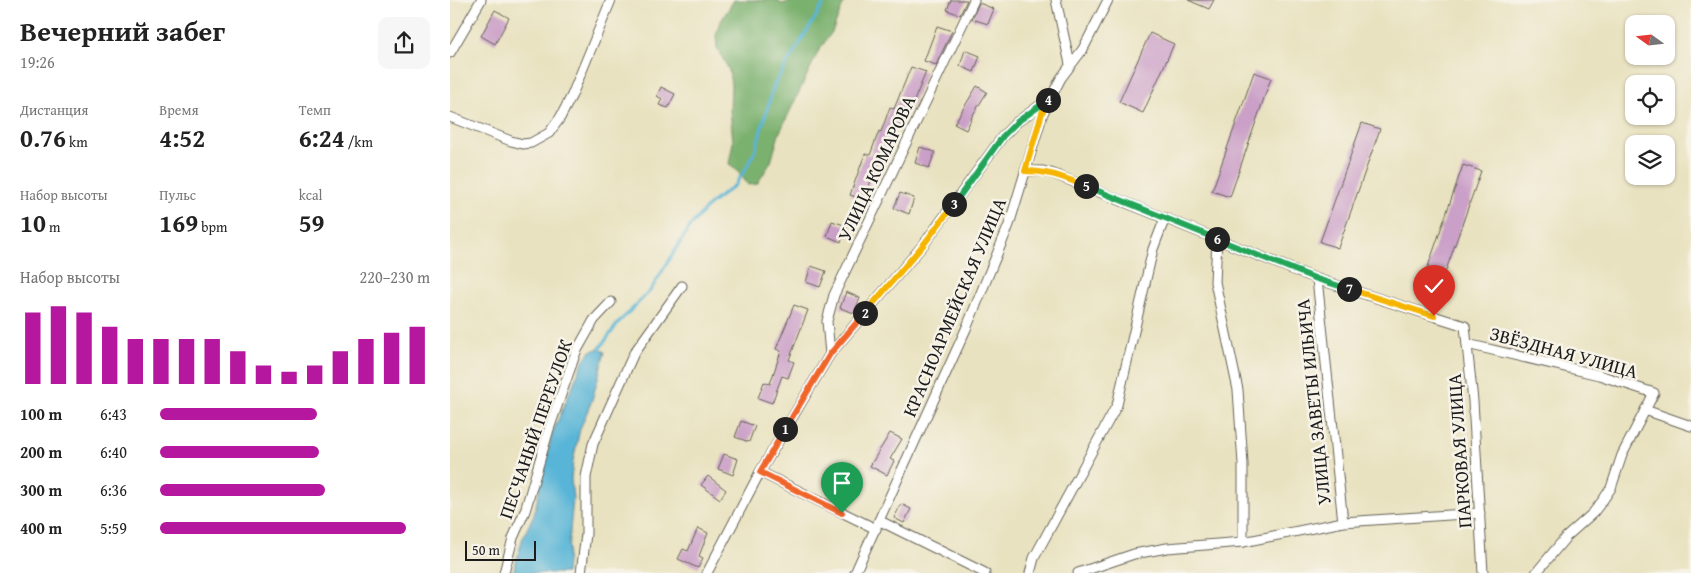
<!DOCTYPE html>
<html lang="ru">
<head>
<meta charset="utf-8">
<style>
	:root { --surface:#fff; --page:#f6f6f6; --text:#222; --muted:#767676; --accent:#b5179e }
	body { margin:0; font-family:"Gentium Book Plus",serif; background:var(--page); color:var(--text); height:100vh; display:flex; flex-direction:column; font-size:19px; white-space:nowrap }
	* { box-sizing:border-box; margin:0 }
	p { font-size:16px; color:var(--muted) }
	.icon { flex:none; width:28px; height:28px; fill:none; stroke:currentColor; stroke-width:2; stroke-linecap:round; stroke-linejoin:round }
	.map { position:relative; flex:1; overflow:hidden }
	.drawer { display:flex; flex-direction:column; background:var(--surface); width:450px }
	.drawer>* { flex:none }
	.needle { width:32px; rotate:285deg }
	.buttons { position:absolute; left:1175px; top:15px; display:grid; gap:10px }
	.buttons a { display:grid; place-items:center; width:50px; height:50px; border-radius:10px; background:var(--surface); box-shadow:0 1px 4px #0004; font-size:25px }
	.scale { position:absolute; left:15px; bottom:12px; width:71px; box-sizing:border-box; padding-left:5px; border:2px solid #1c1c1c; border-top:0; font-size:14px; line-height:18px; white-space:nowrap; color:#1c1c1c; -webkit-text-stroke:4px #f7f3e8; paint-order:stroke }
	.pin { position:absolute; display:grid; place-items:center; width:42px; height:42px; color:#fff; margin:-51px -21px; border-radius:50% 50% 50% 0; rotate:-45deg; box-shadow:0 0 5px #0007 }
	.pin .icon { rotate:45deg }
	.km { position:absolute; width:25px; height:25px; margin:-12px; border-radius:50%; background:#222; color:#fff; font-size:14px; line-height:25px; text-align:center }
	.round { display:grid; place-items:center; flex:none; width:52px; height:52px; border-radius:10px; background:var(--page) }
	.summary { display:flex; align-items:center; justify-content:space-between; height:85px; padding:0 20px }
	h1 { font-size:28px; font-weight:600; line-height:38px }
	.stats { display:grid; grid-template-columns:repeat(3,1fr); gap:8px; height:85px; padding:5px 20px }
	.stats div { display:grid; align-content:center }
	.stats b { font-size:25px; font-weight:600 }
	.stats small { font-size:14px; font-weight:400 }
	.stats p { font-size:14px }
	.chart { height:140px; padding:10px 20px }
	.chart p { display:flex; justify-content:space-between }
	.chart svg { width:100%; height:90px; margin-top:5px; stroke:var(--accent); stroke-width:6 }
	ul { padding:0 20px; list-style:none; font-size:16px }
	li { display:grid; grid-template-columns:80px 60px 1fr; align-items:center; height:38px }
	li i { height:12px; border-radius:6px; background:var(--accent) }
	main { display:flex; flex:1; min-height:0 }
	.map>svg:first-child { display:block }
</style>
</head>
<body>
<main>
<section class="drawer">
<div class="summary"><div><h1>Вечерний забег</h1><p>19:26</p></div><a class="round"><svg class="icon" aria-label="share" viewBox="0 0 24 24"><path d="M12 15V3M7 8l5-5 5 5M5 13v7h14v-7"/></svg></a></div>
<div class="stats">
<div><p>Дистанция</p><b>0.76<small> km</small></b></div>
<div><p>Время</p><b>4:52</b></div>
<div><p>Темп</p><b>6:24<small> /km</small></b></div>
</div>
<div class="stats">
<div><p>Набор высоты</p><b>10<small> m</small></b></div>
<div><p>Пульс</p><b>169<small> bpm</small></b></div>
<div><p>kcal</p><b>59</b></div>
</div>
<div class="chart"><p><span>Набор высоты</span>220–230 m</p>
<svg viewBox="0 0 160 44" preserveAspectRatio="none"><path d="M5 44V9M15 44V6M25 44V9M35 44V16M45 44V22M55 44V22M65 44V22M75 44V22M85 44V28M95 44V35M105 44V38M115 44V35M125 44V28M135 44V22M145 44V19M155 44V16"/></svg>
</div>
<ul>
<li><b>100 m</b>6:43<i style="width:58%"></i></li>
<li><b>200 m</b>6:40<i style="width:59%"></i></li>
<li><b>300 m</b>6:36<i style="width:61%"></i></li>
<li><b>400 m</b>5:59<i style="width:91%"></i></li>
</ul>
</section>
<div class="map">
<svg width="1241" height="573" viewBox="0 0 1241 573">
	<rect width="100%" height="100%" fill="#f7f3e8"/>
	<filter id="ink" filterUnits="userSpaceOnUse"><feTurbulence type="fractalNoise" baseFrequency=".02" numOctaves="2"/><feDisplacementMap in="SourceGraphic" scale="10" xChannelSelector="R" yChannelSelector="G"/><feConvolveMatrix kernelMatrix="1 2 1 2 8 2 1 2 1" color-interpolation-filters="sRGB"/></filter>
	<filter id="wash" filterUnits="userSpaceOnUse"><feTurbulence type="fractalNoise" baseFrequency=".0096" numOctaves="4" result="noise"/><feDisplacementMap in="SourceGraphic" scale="20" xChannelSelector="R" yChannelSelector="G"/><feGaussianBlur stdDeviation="1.12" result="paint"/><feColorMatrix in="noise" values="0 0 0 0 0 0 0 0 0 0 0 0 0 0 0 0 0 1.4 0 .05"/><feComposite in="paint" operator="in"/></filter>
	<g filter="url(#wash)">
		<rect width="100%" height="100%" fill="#e9e2c0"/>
		<polygon fill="#7ab16e" stroke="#4b6645" points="284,0 326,0 332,4 345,0 395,0 382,32 369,50 329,134 321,162 307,184 298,185 288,171 279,164 283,142 280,109 281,86 279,70 267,48 266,35 271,21"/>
		<polygon fill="#59b5d7" stroke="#3a687a" points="150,348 155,352 142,400 130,429 123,461 121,479 123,499 116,573 63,573 72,540 84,514 102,434 134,359 141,351"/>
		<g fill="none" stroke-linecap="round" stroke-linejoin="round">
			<polyline stroke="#59b5d7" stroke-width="3" points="150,348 169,322 200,291 241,225 259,205 285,185 300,162 306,148 324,85 376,0"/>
		</g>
		<g id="blocks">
			<g fill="#cba0c8">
				<polygon points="501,0 517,0 510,15 497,10"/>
				<polygon points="738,0 764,0 759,9"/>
				<polygon points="529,3 544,9 538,24 522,19"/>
				<polygon points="45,10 59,18 45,44 31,36"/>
				<polygon points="487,26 502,31 486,65 474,61"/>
				<polygon points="700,33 724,44 693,113 669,102"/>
				<polygon points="515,50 530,56 524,72 510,66"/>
				<polygon points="461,67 476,72 461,108 456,106 449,128 446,127 437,152 432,150 414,200 400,195 415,154 420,155 429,131 431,132 440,107 444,109"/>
				<polygon points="804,72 821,78 780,197 762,191"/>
				<polygon points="527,86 537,92 521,118 522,118 516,130 504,124"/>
				<polygon points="211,87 225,94 218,108 209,105 212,99 207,96"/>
				<polygon points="912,123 930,129 888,248 870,242"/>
				<polygon points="470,147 485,152 479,168 465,163"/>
				<polygon points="1013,165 1031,171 989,290 972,284"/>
				<polygon points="450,193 464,198 459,214 444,208"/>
				<polygon points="382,221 397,226 391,242 377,236"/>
				<polygon points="361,266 376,271 370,287 356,282"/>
				<polygon points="396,292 410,298 404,313 390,308"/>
				<polygon points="344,305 358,310 339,360 344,362 338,378 332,376 322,403 308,398 314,382 320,384 331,351 326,349"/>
				<polygon points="291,421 305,426 299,442 285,437"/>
				<polygon points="440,433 452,439 440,459 444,461 437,475 420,466"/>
				<polygon points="274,454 288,459 283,475 268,469"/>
				<polygon points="258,476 276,490 270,499 251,485"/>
				<polygon points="451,504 461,509 454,523 444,518"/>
				<polygon points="248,528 258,533 249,556 253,558 248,568 228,559 233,549 238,551"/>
			</g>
		</g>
	</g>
	<g filter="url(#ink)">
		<use href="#blocks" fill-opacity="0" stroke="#646155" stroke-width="1"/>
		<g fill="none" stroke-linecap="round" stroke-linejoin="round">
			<g stroke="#646155" stroke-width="11">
				<g id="minor">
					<polyline points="606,0 620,64"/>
					<polyline points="0,53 31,0"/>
					<polyline points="0,117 61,141 73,144 81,143 99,133 110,118 122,95 161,0"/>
					<polyline points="575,171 593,171 604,174 867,279 1015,326 1023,401 1033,573"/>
					<polyline points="767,239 765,282 788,390 793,464 793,542"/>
					<polyline points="867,279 893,522"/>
					<polyline points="1017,344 1149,375 1204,393 1172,455 1161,488 1153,500 1143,513 1116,537 1086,573"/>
					<polyline points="380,354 377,321 384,295 524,0"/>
					<polyline points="1195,410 1241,426"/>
					<polyline points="310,472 426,529"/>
					<polyline points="430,521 535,573"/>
					<polyline points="54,573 63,538 75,511 99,429 126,352 144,320 161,302"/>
					<polyline points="131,573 136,534 136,477 143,444 184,353 232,286"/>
					<polyline points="257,573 310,472 380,354 474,244 553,136 567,122 599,99"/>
					<polyline points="405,573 516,329 559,225 593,113 611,78 633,49 658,0"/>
					<polyline points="580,573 584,558 667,405 703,249 715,218"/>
					<polyline points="628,573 684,554 717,548 793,542 893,522 1030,513"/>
				</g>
			</g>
			<use href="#minor" stroke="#fff" stroke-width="9"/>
		</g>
	</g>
	<g fill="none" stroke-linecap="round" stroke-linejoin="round" filter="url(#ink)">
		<g stroke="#fff" stroke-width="10">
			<polyline id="split-1" points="335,429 310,472 392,513"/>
		</g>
		<g stroke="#fff" stroke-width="10">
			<polyline id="split-2" points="335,429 380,354 415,313"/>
		</g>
		<g stroke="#fff" stroke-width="10">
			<polyline id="split-3" points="415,313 474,244 504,204"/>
		</g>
		<g stroke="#fff" stroke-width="10">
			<polyline id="split-4" points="504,204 553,136 567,122 598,100"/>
		</g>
		<g stroke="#fff" stroke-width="10">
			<path id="split-5" d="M598 100 599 99 592 113 575 171C599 171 614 178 636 186"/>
		</g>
		<g stroke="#fff" stroke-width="10">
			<polyline id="split-6" points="636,186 767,239"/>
		</g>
		<g stroke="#fff" stroke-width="10">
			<polyline id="split-7" points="767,239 867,279 899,289"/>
		</g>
		<g stroke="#fff" stroke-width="10">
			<polyline id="split-8" points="899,289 984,316"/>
		</g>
		<use href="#split-1" stroke="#f0652b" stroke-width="6"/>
		<use href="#split-2" stroke="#f0652b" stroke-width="6"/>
		<use href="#split-3" stroke="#f5b400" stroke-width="6"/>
		<use href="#split-4" stroke="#22a559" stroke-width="6"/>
		<use href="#split-5" stroke="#f5b400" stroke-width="6"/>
		<use href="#split-6" stroke="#22a559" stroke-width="6"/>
		<use href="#split-7" stroke="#22a559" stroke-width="6"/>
		<use href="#split-8" stroke="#f5b400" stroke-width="6"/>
	</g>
	<g text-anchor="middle" stroke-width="5" stroke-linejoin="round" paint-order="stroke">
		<g font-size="19" fill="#1c1c1c" stroke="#f7f3e8">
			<text transform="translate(426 168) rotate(-65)" y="7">УЛИЦА КОМАРОВА</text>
			<text transform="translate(504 307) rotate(-67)" y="7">КРАСНОАРМЕЙСКАЯ УЛИЦА</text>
			<text transform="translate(1114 352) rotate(15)" y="7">ЗВЁЗДНАЯ УЛИЦА</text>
			<text transform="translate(863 402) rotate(-96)" y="7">УЛИЦА ЗАВЕТЫ ИЛЬИЧА</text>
			<text transform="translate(85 429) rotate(-71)" y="7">ПЕСЧАНЫЙ ПЕРЕУЛОК</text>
			<text transform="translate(1009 451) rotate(-94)" y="7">ПАРКОВАЯ УЛИЦА</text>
		</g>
	</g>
</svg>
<div class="buttons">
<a><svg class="needle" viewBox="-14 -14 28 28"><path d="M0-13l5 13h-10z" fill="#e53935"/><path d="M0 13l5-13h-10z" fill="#767676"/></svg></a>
<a><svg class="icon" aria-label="locate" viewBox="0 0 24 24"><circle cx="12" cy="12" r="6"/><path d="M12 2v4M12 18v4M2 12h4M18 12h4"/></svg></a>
<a><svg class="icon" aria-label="layers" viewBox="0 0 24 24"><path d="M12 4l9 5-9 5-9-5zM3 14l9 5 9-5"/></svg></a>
</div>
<div class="scale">50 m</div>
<div class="pin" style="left:392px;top:513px;background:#1e9e55"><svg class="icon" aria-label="arrive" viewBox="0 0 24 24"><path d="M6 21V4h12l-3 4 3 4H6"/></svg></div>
<div class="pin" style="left:984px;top:316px;background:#d93025"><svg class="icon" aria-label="check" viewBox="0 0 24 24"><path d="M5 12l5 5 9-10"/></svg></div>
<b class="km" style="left:335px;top:429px">1</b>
<b class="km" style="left:415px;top:313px">2</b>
<b class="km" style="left:504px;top:204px">3</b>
<b class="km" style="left:598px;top:100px">4</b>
<b class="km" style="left:636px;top:186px">5</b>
<b class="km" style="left:767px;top:239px">6</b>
<b class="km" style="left:899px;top:289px">7</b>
</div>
</main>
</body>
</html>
